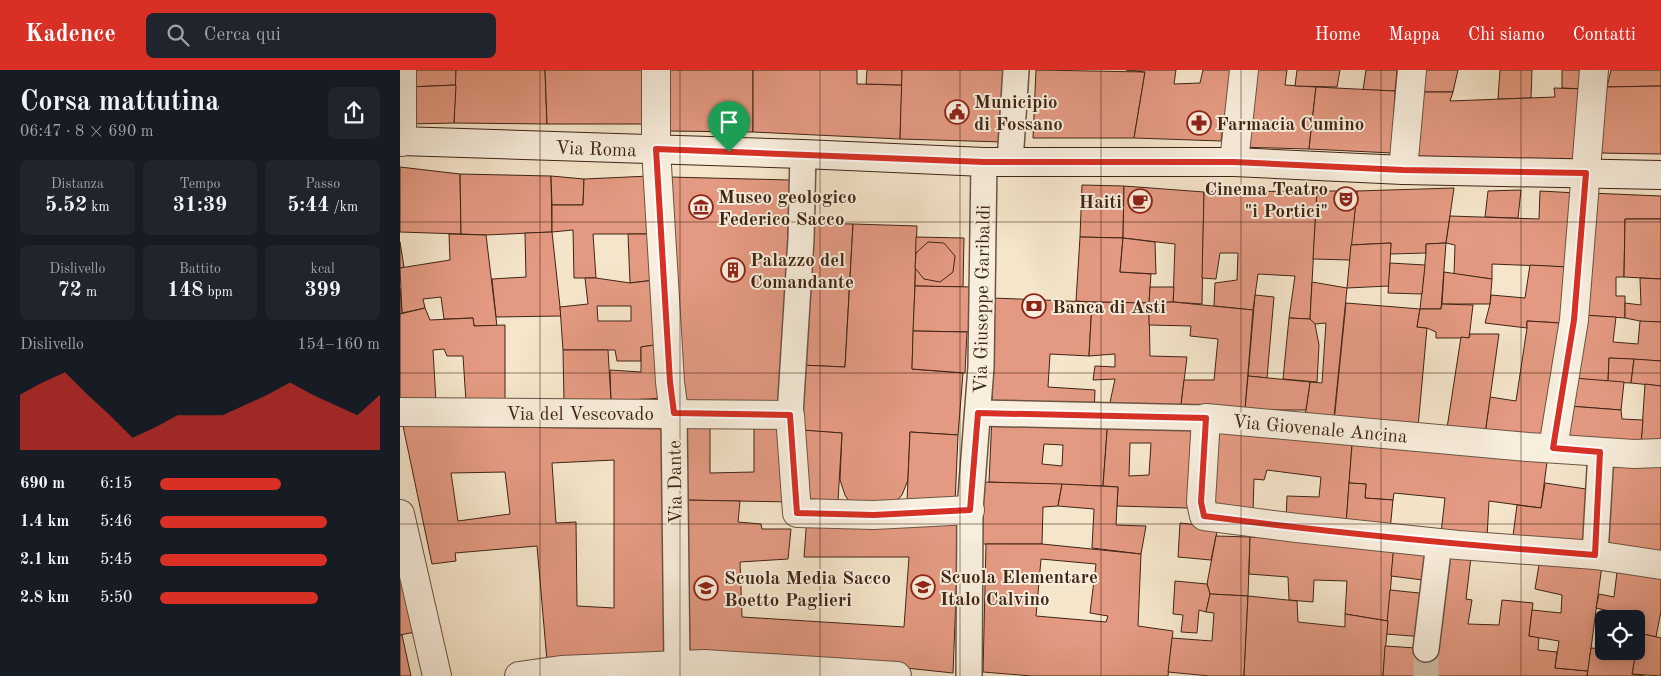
<!DOCTYPE html>
<html lang="it">
<head>
<meta charset="utf-8">
<style>
	:root { --surface:#171b24; --page:#20242c; --text:#f1f3f6; --muted:#9ea1a6; --accent:#d93025 }
	body { margin:0; font-family:"Old Standard TT",serif; background:var(--page); color:var(--text); height:100vh; display:flex; flex-direction:column; font-size:19px; white-space:nowrap }
	* { box-sizing:border-box; margin:0 }
	p { font-size:16px; color:var(--muted) }
	.icon { flex:none; width:28px; height:28px; fill:none; stroke:currentColor; stroke-width:2; stroke-linecap:round; stroke-linejoin:round }
	.map { position:relative; flex:1; overflow:hidden }
	.panel { display:flex; flex-direction:column; background:var(--surface); width:400px }
	.panel>* { flex:none }
	.buttons { position:absolute; left:1195px; top:540px; display:grid; gap:10px }
	.buttons a { display:grid; place-items:center; width:50px; height:50px; border-radius:8px; background:var(--surface); box-shadow:0 2px 12px #0003; font-size:25px }
	.pin { position:absolute; display:grid; place-items:center; width:42px; height:42px; color:#fff; margin:-51px -21px; border-radius:50% 50% 50% 0; rotate:-45deg; box-shadow:0 0 5px #0007 }
	.pin .icon { rotate:45deg }
	.round { display:grid; place-items:center; flex:none; width:52px; height:52px; border-radius:8px; background:var(--page) }
	.overview { display:flex; align-items:center; justify-content:space-between; height:85px; padding:0 20px }
	h1 { font-size:28px; font-weight:700; line-height:38px }
	.figures { display:grid; grid-template-columns:repeat(3,1fr); gap:8px; height:85px; padding:5px 20px }
	.figures div { display:grid; align-content:center; border-radius:8px; background:var(--page); text-align:center }
	.figures b { font-size:21px; font-weight:700 }
	.figures small { font-size:14px; font-weight:400 }
	.figures p { font-size:14px }
	.chart { height:140px; padding:10px 20px }
	.chart p { display:flex; justify-content:space-between }
	.chart svg { width:100%; height:90px; margin-top:5px; fill:var(--accent); opacity:.7 }
	ul { padding:0 20px; list-style:none; font-size:16px }
	li { display:grid; grid-template-columns:80px 60px 1fr; align-items:center; height:38px }
	li i { height:12px; border-radius:6px; background:var(--accent) }
	header { display:flex; align-items:center; gap:30px; box-sizing:border-box; height:70px; padding:0 25px; background:var(--accent); color:#fff }
	header strong { font-size:24px }
	nav { display:flex; gap:28px; margin-inline-start:auto; font-size:18px }
	.search { width:350px; height:45px; background:var(--page); display:flex; align-items:center; gap:12px; box-sizing:border-box; padding:0 18px; border-radius:8px; color:var(--muted); font-size:19px }
	main { display:flex; flex:1; min-height:0 }
	.map>svg:first-child { display:block }
</style>
</head>
<body>
<header>
<strong>Kadence</strong>
<div class="search"><svg class="icon" aria-label="search" viewBox="0 0 24 24"><circle cx="10" cy="10" r="6"/><path d="M15 15l6 6"/></svg>Cerca qui</div>
<nav><a>Home</a><a>Mappa</a><a>Chi siamo</a><a>Contatti</a></nav>
</header>
<main>
<section class="panel">
<div class="overview"><div><h1>Corsa mattutina</h1><p>06:47 · 8 × 690 m</p></div><a class="round"><svg class="icon" aria-label="share" viewBox="0 0 24 24"><path d="M12 15V3M7 8l5-5 5 5M5 13v7h14v-7"/></svg></a></div>
<div class="figures">
<div><p>Distanza</p><b>5.52<small> km</small></b></div>
<div><p>Tempo</p><b>31:39</b></div>
<div><p>Passo</p><b>5:44<small> /km</small></b></div>
</div>
<div class="figures">
<div><p>Dislivello</p><b>72<small> m</small></b></div>
<div><p>Battito</p><b>148<small> bpm</small></b></div>
<div><p>kcal</p><b>399</b></div>
</div>
<div class="chart"><p><span>Dislivello</span>154–160 m</p>
<svg viewBox="0 0 160 44" preserveAspectRatio="none"><path d="M0 44V17L10 11L20 6L30 17L40 27L50 38L60 33L70 27L80 27L90 27L100 22L110 17L120 11L130 17L140 22L150 27L160 17V44z"/></svg>
</div>
<ul>
<li><b>690 m</b>6:15<i style="width:55%"></i></li>
<li><b>1.4 km</b>5:46<i style="width:76%"></i></li>
<li><b>2.1 km</b>5:45<i style="width:76%"></i></li>
<li><b>2.8 km</b>5:50<i style="width:72%"></i></li>
</ul>
</section>
<div class="map">
<svg width="1261" height="606" viewBox="0 0 1261 606">
	<rect width="100%" height="100%" fill="#f5e5ca"/>
	<filter id="stains"><feTurbulence type="fractalNoise" baseFrequency=".004" numOctaves="4"/><feColorMatrix values="0 0 0 0 .2 0 0 0 0 .09 0 0 0 0 .02 0 0 0 .5 -.17"/></filter>
	<radialGradient id="worn" r=".72"><stop offset=".6" stop-color="#630" stop-opacity="0"/><stop offset="1" stop-color="#630" stop-opacity=".3"/></radialGradient>
	<g fill="#e49a82" stroke="#402415" fill-rule="evenodd">
		<polygon points="10,0 56,0 56,15 9,17"/>
		<polygon points="56,0 145,0 147,54 54,53"/>
		<polygon points="145,0 250,0 249,54 147,54"/>
		<polygon points="264,0 353,0 353,62 264,61"/>
		<polygon points="353,0 457,0 457,14 502,15 500,69 353,62"/>
		<polygon points="467,0 502,0 502,15 466,14"/>
		<polygon points="502,0 606,0 604,72 500,69"/>
		<polygon points="636,0 745,2 734,68 633,68"/>
		<polygon points="726,0 776,0 774,14 800,13 803,0 832,0 821,71 734,68 745,2"/>
		<polygon points="849,0 887,0 885,15 916,17 909,79 837,77"/>
		<polygon points="897,0 940,0 937,17 895,16"/>
		<polygon points="966,0 997,0 995,21 963,20"/>
		<polygon points="1020,0 1058,0 1053,22 1017,22"/>
		<polygon points="1100,0 1132,0 1131,28 1098,29"/>
		<polygon points="1162,0 1185,0 1184,19 1162,18"/>
		<polygon points="1211,0 1261,0 1261,16 1207,17"/>
		<polygon points="56,15 54,53 9,54 9,17"/>
		<polygon points="1261,16 1261,84 1199,83 1207,17"/>
		<polygon points="916,17 995,21 992,83 909,79"/>
		<polygon points="1154,18 1184,19 1183,90 1012,88 1017,22 1053,22 1050,31 1155,27"/>
		<polygon points="0,97 60,104 61,164 0,162"/>
		<polygon points="60,104 151,106 152,162 86,165 61,164"/>
		<polygon points="151,106 184,109 183,135 152,135"/>
		<polygon points="250,106 253,164 193,164 196,208 174,208 173,160 152,162 152,135 183,135 184,109"/>
		<polygon points="268,107 390,110 388,168 396,169 387,335 280,336"/>
		<polygon points="682,115 724,116 723,168 680,167"/>
		<polygon points="724,116 804,122 802,234 773,232 775,174 723,168"/>
		<polygon points="1054,118 1046,173 1026,174 1026,183 990,184 991,173 951,175 957,121"/>
		<polygon points="1121,120 1118,148 1085,147 1088,121"/>
		<polygon points="917,121 910,249 889,248 895,206 858,204 853,240 814,236 815,213 837,210 838,183 820,183 816,209 802,208 804,122"/>
		<polygon points="917,121 957,121 950,190 913,189"/>
		<polygon points="1140,121 1177,123 1168,197 1092,194 1092,209 1054,204 1055,175 1046,173 1050,146 1139,149"/>
		<polygon points="1189,123 1261,126 1261,149 1225,149 1224,207 1216,207 1216,226 1225,226 1225,248 1181,245"/>
		<polygon points="1225,149 1261,149 1261,209 1224,207"/>
		<polygon points="409,153 453,154 445,297 400,295"/>
		<polygon points="453,154 517,156 512,299 563,303 558,365 510,362 508,410 502,425 489,439 452,436 445,425 440,410 442,363 397,360 400,295 445,297"/>
		<polygon points="152,162 161,246 96,247 92,209 126,207 125,163"/>
		<polygon points="49,164 86,165 97,256 74,256 73,248 44,249 41,227 23,229 25,238 2,243 0,198 50,190"/>
		<polygon points="228,164 253,164 255,210 230,213"/>
		<polygon points="516,167 564,168 563,217 515,216"/>
		<polygon points="680,167 723,168 720,202 751,204 749,233 692,232 676,231"/>
		<polygon points="723,168 755,172 756,204 720,202"/>
		<polygon points="0,172 4,197 0,198"/>
		<polygon points="528,172 544,173 555,186 553,202 540,212 524,209 515,198 516,183"/>
		<polygon points="991,173 989,216 947,218 951,175"/>
		<polygon points="1046,173 1041,239 1020,239 1026,183 1026,174"/>
		<polygon points="990,193 1025,195 1022,224 988,223"/>
		<polygon points="1130,195 1168,197 1160,253 1127,251 1127,258 1085,253 1090,234 1091,225 1125,228"/>
		<polygon points="1044,202 1092,209 1090,234 1042,234"/>
		<path d="M185 208H196L230 213 255 210 261 274 241 277V291H217L215 280H163L160 237 188 234ZM197 236H231V251H198Z"/>
		<polygon points="1240,208 1261,209 1261,252 1245,252 1225,248 1225,233 1241,235"/>
		<polygon points="912,212 947,218 934,347 905,346 910,312 922,313 926,253 915,254 910,249"/>
		<polygon points="515,216 573,217 572,262 513,261"/>
		<polygon points="750,217 774,217 773,232 749,233"/>
		<polygon points="0,218 2,243 0,244"/>
		<polygon points="855,225 874,227 867,308 848,306"/>
		<polygon points="593,228 692,232 689,286 650,284 648,317 695,320 694,343 592,340"/>
		<polygon points="692,232 749,233 750,286 787,287 781,335 709,337 715,309 693,310 695,296 715,297 715,284 689,286"/>
		<polygon points="773,232 853,240 845,340 781,335 784,310 814,310 818,269 790,266 791,256 749,255 749,233"/>
		<polygon points="946,233 1020,239 1017,257 1027,258 1018,357 934,352"/>
		<polygon points="1042,234 1073,235 1069,268 1036,268 1036,262 1027,258 1017,257 1020,239 1041,239"/>
		<polygon points="25,238 30,250 73,248 74,256 105,255 105,330 66,332 63,286 47,286 44,279 33,280 36,332 0,335 0,244"/>
		<polygon points="1181,245 1216,247 1213,272 1238,274 1240,251 1261,252 1261,291 1209,288 1208,312 1173,308"/>
		<polygon points="889,248 910,249 915,254 919,275 917,312 883,309"/>
		<polygon points="1127,251 1160,253 1142,368 1085,364 1090,327 1116,331 1127,258"/>
		<polygon points="513,261 567,262 565,303 512,299"/>
		<polygon points="1070,264 1099,264 1085,364 1047,358 1061,267 1069,268"/>
		<polygon points="261,274 264,328 211,331 210,300 241,302 241,277"/>
		<polygon points="163,280 208,280 211,331 164,332"/>
		<polygon points="1209,288 1234,289 1231,313 1208,312"/>
		<polygon points="1234,289 1261,291 1261,316 1231,313"/>
		<polygon points="848,306 910,312 906,340 845,340"/>
		<polygon points="1173,308 1224,312 1221,340 1169,336"/>
		<polygon points="1245,314 1261,316 1261,373 1241,374"/>
		<polygon points="1169,336 1221,340 1222,349 1243,350 1241,374 1164,368"/>
		<path d="M592 346 708 348 703 416 589 412ZM644 374 663 375 662 396 642 394Z"/>
		<path d="M708 348 794 353 788 438 717 436 718 417 703 416ZM730 373H751L749 405 729 406Z"/>
		<polygon points="285,349 310,352 310,403 354,402 354,357 389,358 393,432 281,430"/>
		<path d="M3 356 265 359 269 588 147 591 137 476 55 483 56 491 32 494ZM214 390V538L177 536 176 452 156 453 152 393ZM105 402 110 444 58 451 51 403Z"/>
		<polygon points="402,360 442,363 438,431 398,428"/>
		<polygon points="510,362 558,365 555,433 507,431"/>
		<polygon points="812,362 952,375 946,455 886,449 887,426 919,427 921,407 867,400 864,410 854,409 853,443 808,440"/>
		<polygon points="952,375 1147,392 1141,438 1089,431 1087,468 1041,463 1045,428 994,423 993,430 965,428 966,414 949,413"/>
		<polygon points="1205,397 1261,397 1261,484 1202,477"/>
		<polygon points="582,412 662,414 658,436 643,437 642,474 580,474"/>
		<polygon points="949,413 966,414 965,428 993,430 990,460 946,455"/>
		<polygon points="1145,413 1193,420 1189,481 1112,474 1117,435 1141,438"/>
		<polygon points="662,414 718,417 716,455 746,456 741,484 692,478 694,439 658,436"/>
		<polygon points="281,430 340,431 338,452 361,454 362,459 391,459 388,489 340,492 342,547 504,557 509,487 404,487 407,447 559,451 553,603 430,590 284,589"/>
		<polygon points="780,453 818,457 811,490 778,487"/>
		<polygon points="816,466 850,467 848,526 810,524 807,514"/>
		<polygon points="850,467 994,475 988,551 945,544 947,511 914,510 913,532 889,530 888,507 849,504"/>
		<polygon points="0,472 20,561 0,565"/>
		<path d="M586 474H642L741 484 738 556 773 561 768 606H632L583 602ZM641 489 696 494 690 543 708 546 706 552 636 546Z"/>
		<polygon points="994,475 1034,479 1031,511 991,506"/>
		<polygon points="1043,483 1071,487 1066,529 1072,530 1068,554 1099,555 1102,530 1133,533 1129,566 1139,567 1138,580 1157,582 1155,598 1188,601 1187,606 1031,606 1031,579"/>
		<polygon points="1140,489 1202,495 1188,601 1155,598 1159,571 1129,566 1132,540 1161,543 1162,525 1135,519"/>
		<polygon points="1217,502 1261,508 1261,541 1256,567 1239,563 1242,546 1214,542 1196,538 1199,524 1214,527"/>
		<polygon points="775,511 807,514 810,524 806,542 799,540 797,563 781,562 783,545 773,544"/>
		<polygon points="990,520 1029,524 1025,567 986,564"/>
		<polygon points="810,524 848,526 844,606 810,606 768,602 772,568 812,571 814,543 806,542"/>
		<polygon points="848,526 897,531 898,552 945,557 945,544 988,551 983,606 844,606"/>
		<polygon points="1214,542 1242,546 1236,578 1236,549 1213,549"/>
		<polygon points="1239,563 1261,568 1261,606 1232,604"/>
		<polygon points="0,565 2,565 11,606 0,606"/>
		<polygon points="985,576 1031,579 1031,606 983,606"/>
		<polygon points="1191,578 1204,579 1204,581 1236,581 1232,604 1245,606 1187,606"/>
	</g>
	<g fill="none" stroke-linecap="round" stroke-linejoin="round">
		<polyline stroke="#d1bea6" stroke-width="25" stroke-dasharray="25 12" stroke-linecap="butt" points="1026,606 1026,579"/>
		<g stroke="#6d5442" stroke-width="28">
			<g id="pedestrian">
				<polyline points="610,92 616,0"/>
				<polyline points="274,343 277,596"/>
				<polyline points="578,343 806,348"/>
				<polyline points="390,345 401,169 403,84"/>
				<polyline points="1195,485 1201,382"/>
				<polyline points="1026,579 1039,473"/>
				<polyline points="569,606 570,440 581,297 584,92"/>
			</g>
		</g>
		<g stroke="#6d5442" stroke-width="30">
			<g id="minor">
				<polyline points="2,0 2,72"/>
				<polyline points="256,0 256,79 270,312 274,343"/>
				<polyline points="834,92 844,0"/>
				<polyline points="1003,100 1012,0"/>
				<polyline points="0,342 390,345 397,443 474,445 570,440"/>
				<polyline points="1153,378 1174,250 1194,0"/>
				<polyline points="1261,383 1234,384 1128,377 806,348 801,432 804,446 897,458 1058,475 1195,485 1261,495"/>
				<polyline points="0,444 37,606"/>
				<polyline points="119,606 161,600 304,594 497,606"/>
			</g>
		</g>
		<g stroke="#402415" stroke-width="30">
			<polyline id="secondary" points="0,71 403,84 584,92 834,92 1003,100 1261,105"/>
		</g>
		<use href="#pedestrian" stroke="#f8eedd" stroke-width="25"/>
		<use href="#minor" stroke="#f8eedd" stroke-width="28"/>
		<use href="#secondary" stroke="#f8eedd" stroke-width="28"/>
	</g>
	<g fill="none" stroke-linecap="round" stroke-linejoin="round">
		<g stroke="#fff" stroke-width="10">
			<path id="route" d="M256 79 584 92H834L1003 100 1186 103 1174 250 1153 378 1200 382 1195 485C1064 475 934 463 804 446L801 432 806 348 578 343 570 440 474 445 397 443 390 345 274 343 270 312Z"/>
		</g>
		<use href="#route" stroke="#d93025" stroke-width="6"/>
	</g>
	<path fill="none" stroke="#402415" stroke-width="1" stroke-opacity="0.55" d="M140 0V606M280 0V606M420 0V606M560 0V606M701 0V606M841 0V606M981 0V606M1121 0V606M0 152H1261M0 303H1261M0 454H1261"/>
	<defs>
		<g id="civic-ring" transform="scale(1.25)"><circle r="9.5" fill="#f8eedd" stroke="#8f2418" stroke-width="1.5"/><path d="M-.6-6.5H3V-4.5H.6V-3L4-1V1h2V6H-6V1h2V-1L-.6-3ZM-1.2 2.5V6h2.4V2.5Z" fill="#8f2418"/></g>
		<g id="pharmacy-ring" transform="scale(1.25)"><circle r="9.5" fill="#f8eedd" stroke="#8f2418" stroke-width="1.5"/><path d="M-2-6h4v4h4v4h-4v4h-4v-4h-4v-4h4Z" fill="#8f2418"/></g>
		<g id="theatre-ring" transform="scale(1.25)"><circle r="9.5" fill="#f8eedd" stroke="#8f2418" stroke-width="1.5"/><path d="M-5-5.5Q0-4 5-5.5V0Q5 5 0 6Q-5 5-5 0ZM-3.3-2.5H-1v1.5H-3.3ZM1-2.5H3.3v1.5H1ZM-2.8 1Q0 5.5 2.8 1Z" fill="#8f2418"/></g>
		<g id="cafe-ring" transform="scale(1.25)"><circle r="9.5" fill="#f8eedd" stroke="#8f2418" stroke-width="1.5"/><path d="M-5.5-4.5H6V0H3Q3 3.5 0 3.5H-2.5Q-5.5 3.5-5.5 0ZM3-3.2v2h1.7v-2ZM-6 4.5H4V6H-6Z" fill="#8f2418"/></g>
		<g id="museum-ring" transform="scale(1.25)"><circle r="9.5" fill="#f8eedd" stroke="#8f2418" stroke-width="1.5"/><path d="M0-6L6-3V-2H-6V-3ZM-5-1h2V3h-2ZM-1-1h2V3h-2ZM3-1h2V3H3ZM-6 4H6V6H-6Z" fill="#8f2418"/></g>
		<g id="building-ring" transform="scale(1.25)"><circle r="9.5" fill="#f8eedd" stroke="#8f2418" stroke-width="1.5"/><path d="M-4-6H4V6H1V3H-1V6H-4ZM-2.5-4.3h1.7v1.8h-1.7ZM.8-4.3h1.7v1.8H.8ZM-2.5-1h1.7V.8h-1.7ZM.8-1h1.7V.8H.8Z" fill="#8f2418"/></g>
		<g id="bank-ring" transform="scale(1.25)"><circle r="9.5" fill="#f8eedd" stroke="#8f2418" stroke-width="1.5"/><path d="M-6-4H6V4H-6ZM0-2.3a2.3 2.3 0 1 0 0 4.6a2.3 2.3 0 1 0 0-4.6Z" fill="#8f2418"/></g>
		<g id="school-ring" transform="scale(1.25)"><circle r="9.5" fill="#f8eedd" stroke="#8f2418" stroke-width="1.5"/><path d="M0-5L7-2L0 1L-7-2ZM-4 1L0 2.5L4 1V4Q0 6-4 4Z" fill="#8f2418"/></g>
	</defs>
	<g fill-rule="evenodd">
		<use href="#civic-ring" x="557" y="42"/>
		<use href="#pharmacy-ring" x="799" y="53"/>
		<use href="#theatre-ring" x="946" y="129"/>
		<use href="#cafe-ring" x="740" y="131"/>
		<use href="#museum-ring" x="301" y="137"/>
		<use href="#building-ring" x="333" y="200"/>
		<use href="#bank-ring" x="634" y="236"/>
		<use href="#school-ring" x="523" y="517"/>
		<use href="#school-ring" x="306" y="518"/>
	</g>
	<g text-anchor="middle" stroke-width="4" stroke-linejoin="round" paint-order="stroke">
		<g font-size="19" font-weight="bold" fill="#402415" stroke="#f8eedd" text-anchor="start">
			<text x="574" y="38">Municipio<tspan x="574" dy="22">di Fossano</tspan></text>
			<text x="816" y="60">Farmacia Cumino</text>
			<text x="928" y="125" text-anchor="end">Cinema Teatro<tspan x="928" dy="22">"i Portici"</tspan></text>
			<text x="318" y="133">Museo geologico<tspan x="318" dy="22">Federico Sacco</tspan></text>
			<text x="722" y="138" text-anchor="end">Haiti</text>
			<text x="350" y="196">Palazzo del<tspan x="350" dy="22">Comandante</tspan></text>
			<text x="652" y="243">Banca di Asti</text>
			<text x="540" y="513">Scuola Elementare<tspan x="540" dy="22">Italo Calvino</tspan></text>
			<text x="324" y="514">Scuola Media Sacco<tspan x="324" dy="22">Boetto Paglieri</tspan></text>
		</g>
		<g font-size="19" fill="#402415" stroke="#f8eedd">
			<text transform="translate(196 78) rotate(2)" y="7">Via Roma</text>
			<text transform="translate(581 229) rotate(-89)" y="7">Via Giuseppe Garibaldi</text>
			<text x="180" y="350">Via del Vescovado</text>
			<text transform="translate(920 358) rotate(5)" y="7">Via Giovenale Ancina</text>
			<text transform="translate(274 412) rotate(-91)" y="7">Via Dante</text>
		</g>
	</g>
	<rect width="100%" height="100%" filter="url(#stains)"/>
	<rect width="100%" height="100%" fill="url(#worn)"/>
</svg>
<div class="buttons">
<a><svg class="icon" aria-label="locate" viewBox="0 0 24 24"><circle cx="12" cy="12" r="6"/><path d="M12 2v4M12 18v4M2 12h4M18 12h4"/></svg></a>
</div>
<div class="pin" style="left:329px;top:82px;background:#1e9e55"><svg class="icon" aria-label="arrive" viewBox="0 0 24 24"><path d="M6 21V4h12l-3 4 3 4H6"/></svg></div>
</div>
</main>
</body>
</html>
